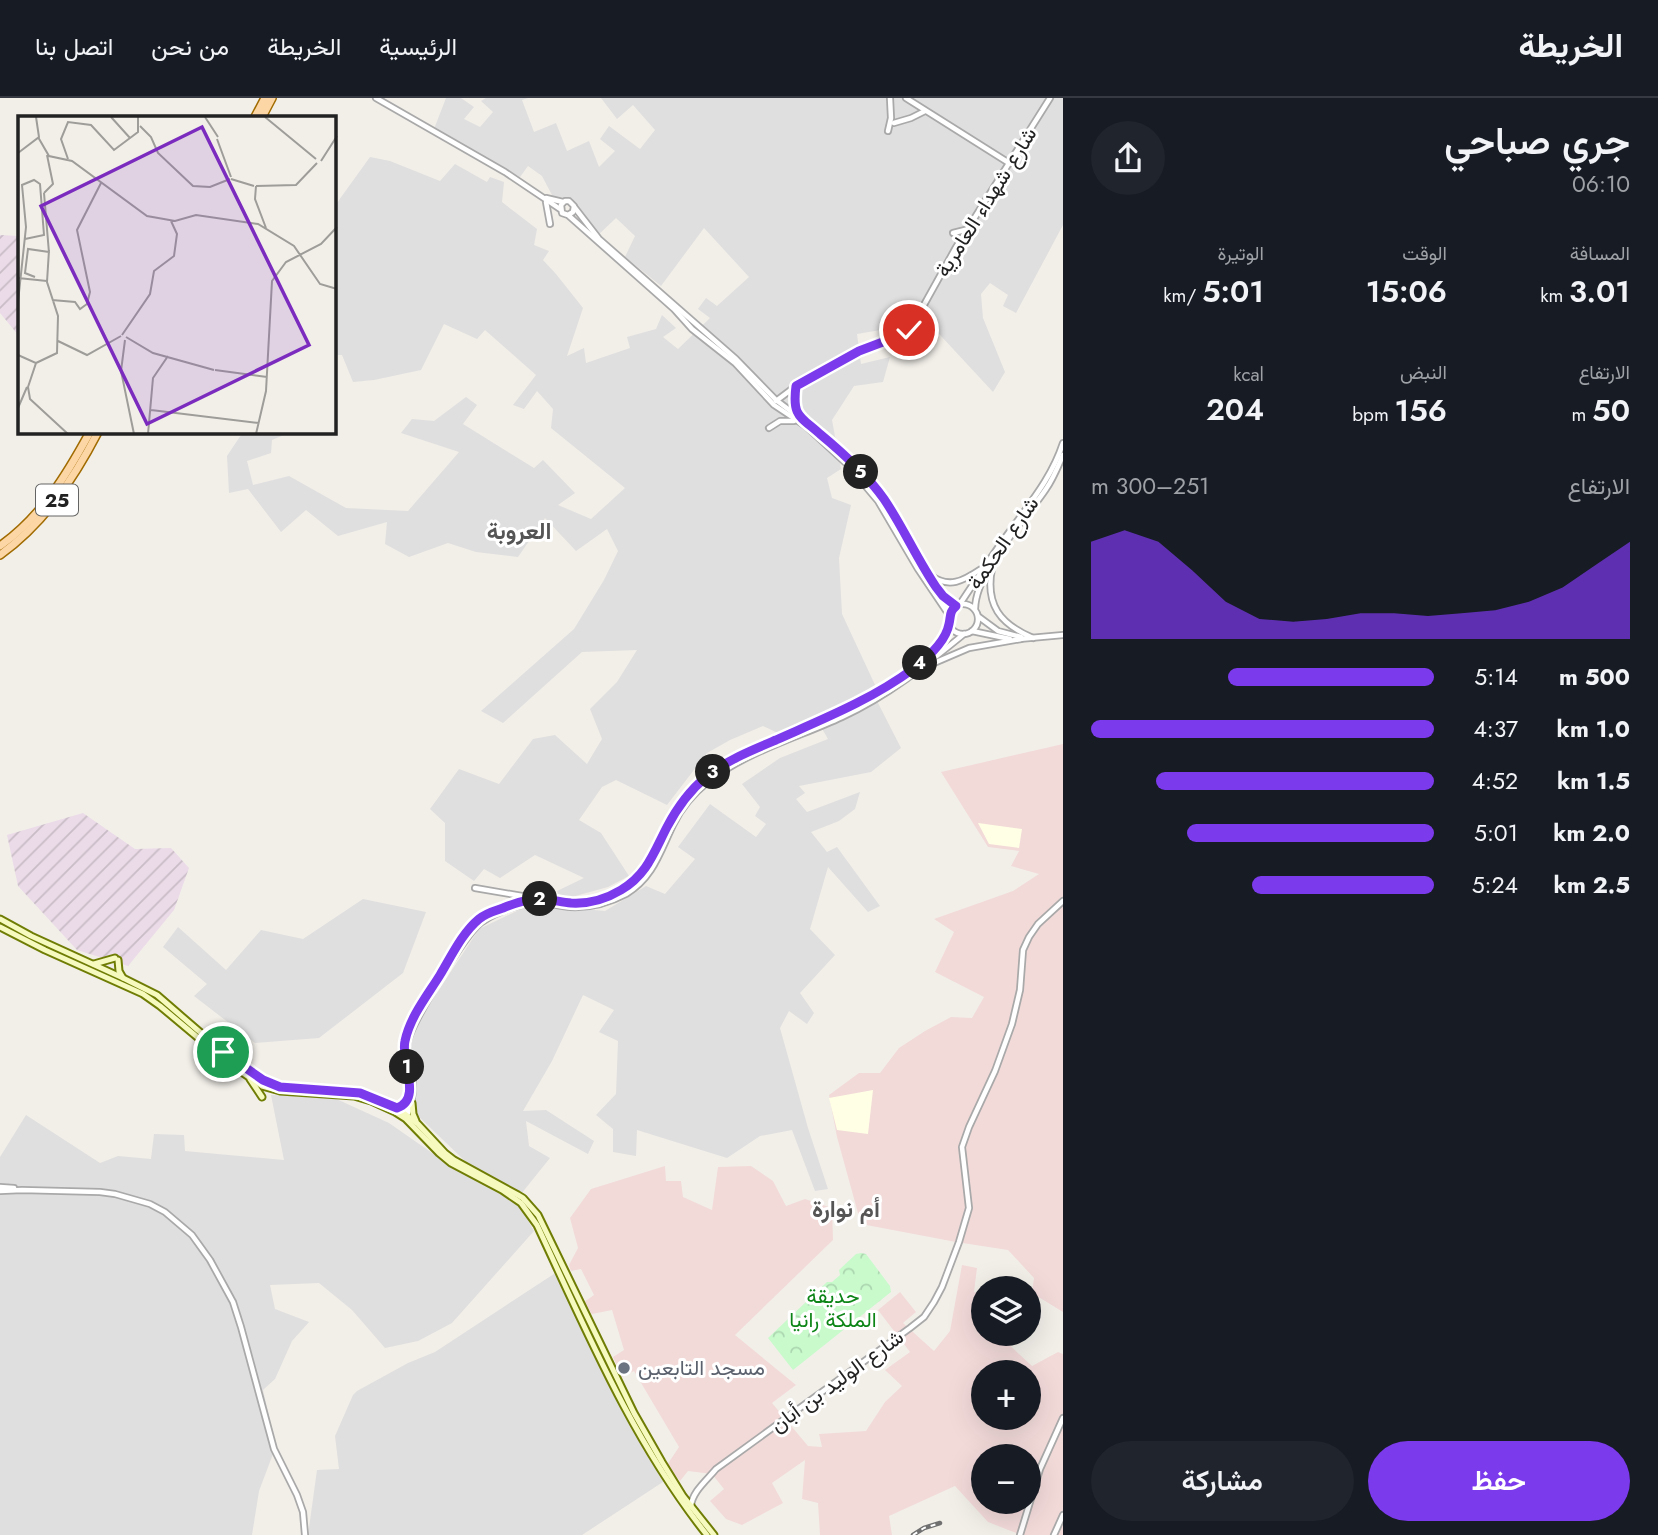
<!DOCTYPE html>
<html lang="ar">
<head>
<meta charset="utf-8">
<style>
	:root { --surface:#171b24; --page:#20242c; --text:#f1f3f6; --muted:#9ea1a6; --line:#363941; --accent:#7c3aed }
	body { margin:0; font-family:Jost,Vazirmatn,sans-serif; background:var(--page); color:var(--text); direction:rtl; height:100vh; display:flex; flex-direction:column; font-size:26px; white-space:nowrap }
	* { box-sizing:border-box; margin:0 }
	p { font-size:23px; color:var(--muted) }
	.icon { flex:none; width:38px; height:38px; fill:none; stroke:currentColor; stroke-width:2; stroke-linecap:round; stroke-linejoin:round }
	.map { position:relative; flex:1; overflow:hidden; direction:ltr }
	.panel { display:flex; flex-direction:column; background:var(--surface); width:595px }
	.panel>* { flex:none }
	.controls { position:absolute; left:971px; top:1178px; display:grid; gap:14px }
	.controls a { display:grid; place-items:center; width:70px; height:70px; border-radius:50%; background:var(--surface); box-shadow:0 7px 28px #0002; font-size:35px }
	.pin { position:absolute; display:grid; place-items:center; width:60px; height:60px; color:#fff; margin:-30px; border:4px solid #fff; border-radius:50%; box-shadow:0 2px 7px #0007 }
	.km { position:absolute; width:35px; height:35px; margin:-18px; border-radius:50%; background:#222; color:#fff; font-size:19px; line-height:35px; text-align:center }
	.round { display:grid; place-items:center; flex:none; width:74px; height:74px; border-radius:37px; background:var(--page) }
	.overview { display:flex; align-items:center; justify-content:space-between; height:119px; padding:0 28px }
	h1 { font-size:38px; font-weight:600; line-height:52px }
	.stats { display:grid; grid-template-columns:repeat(3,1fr); gap:10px; height:119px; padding:7px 28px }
	.stats div { display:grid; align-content:center }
	.stats b { font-size:30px; font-weight:600 }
	.stats small { font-size:19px; font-weight:400 }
	.stats p { font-size:19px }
	.chart { height:196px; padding:14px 28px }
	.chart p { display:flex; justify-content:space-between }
	.chart svg { width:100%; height:126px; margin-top:7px; fill:var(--accent); opacity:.7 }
	.button { display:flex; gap:14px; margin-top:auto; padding:14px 28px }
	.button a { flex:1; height:80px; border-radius:42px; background:var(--accent); color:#fff; font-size:28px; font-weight:600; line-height:80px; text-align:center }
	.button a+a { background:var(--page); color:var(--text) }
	ul { padding:0 28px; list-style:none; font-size:23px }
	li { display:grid; grid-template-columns:112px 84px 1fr; align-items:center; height:52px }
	li i { height:18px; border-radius:9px; background:var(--accent) }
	header { display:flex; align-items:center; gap:42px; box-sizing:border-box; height:98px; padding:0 35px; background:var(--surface); border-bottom:2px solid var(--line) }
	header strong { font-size:33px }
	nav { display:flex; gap:38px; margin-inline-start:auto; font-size:24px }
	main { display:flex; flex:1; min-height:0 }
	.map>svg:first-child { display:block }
</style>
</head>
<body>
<header>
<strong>الخريطة</strong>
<nav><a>الرئيسية</a><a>الخريطة</a><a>من نحن</a><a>اتصل بنا</a></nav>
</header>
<main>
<section class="panel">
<div class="overview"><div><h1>جري صباحي</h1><p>06:10</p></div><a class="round"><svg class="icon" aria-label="share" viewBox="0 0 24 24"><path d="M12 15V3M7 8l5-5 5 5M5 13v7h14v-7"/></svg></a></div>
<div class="stats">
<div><p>المسافة</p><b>3.01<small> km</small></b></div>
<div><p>الوقت</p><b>15:06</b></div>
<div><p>الوتيرة</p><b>5:01<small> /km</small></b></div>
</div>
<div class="stats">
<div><p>الارتفاع</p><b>50<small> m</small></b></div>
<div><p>النبض</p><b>156<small> bpm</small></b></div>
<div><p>kcal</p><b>204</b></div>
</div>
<div class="chart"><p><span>الارتفاع</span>251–300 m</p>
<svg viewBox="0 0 160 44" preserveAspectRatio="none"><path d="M0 44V10L10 6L20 10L30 20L40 31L50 37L60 38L70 37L80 35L90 35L100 36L110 35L120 34L130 31L140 26L150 18L160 10V44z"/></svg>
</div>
<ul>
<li><b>500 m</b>5:14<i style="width:60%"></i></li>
<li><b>1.0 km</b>4:37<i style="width:100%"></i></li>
<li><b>1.5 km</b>4:52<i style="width:81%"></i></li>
<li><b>2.0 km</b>5:01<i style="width:72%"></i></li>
<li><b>2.5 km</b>5:24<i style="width:53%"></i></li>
</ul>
<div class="button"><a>حفظ</a><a>مشاركة</a></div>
</section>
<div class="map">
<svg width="1063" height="1437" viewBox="0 0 1063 1437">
	<defs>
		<pattern id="industrial-furrows" width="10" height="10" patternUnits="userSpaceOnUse" patternTransform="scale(1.75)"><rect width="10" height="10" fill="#ebdbe8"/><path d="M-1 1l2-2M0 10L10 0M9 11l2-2" fill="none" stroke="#c9bcc7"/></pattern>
		<pattern id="park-crowns" width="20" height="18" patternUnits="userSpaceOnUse" patternTransform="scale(1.75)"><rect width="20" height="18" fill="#c8facc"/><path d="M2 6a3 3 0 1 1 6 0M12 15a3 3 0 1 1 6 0" fill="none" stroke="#acd6af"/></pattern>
	</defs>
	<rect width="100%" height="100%" fill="#f2efe9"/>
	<g fill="#e0dfdf">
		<polygon points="446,0 461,0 474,9 464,21 480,29 493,14 481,3 486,0 528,0 522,2 534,34 556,25 567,53 589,43 599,69 615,53 600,41 609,28 640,51 655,32 633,7 617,21 601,0 1063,0 1063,127 1016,215 1003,208 1008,197 990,185 981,196 983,220 1005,274 993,294 928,224 857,236 861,266 890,259 883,284 854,288 832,322 841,371 827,380 832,400 851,407 839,460 842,516 876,589 878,605 901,650 871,674 799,688 805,695 796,701 807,714 860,694 855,711 839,723 811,734 827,754 837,749 880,808 868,814 828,769 810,831 835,857 800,895 814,915 807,926 789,913 780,930 808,1030 828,1091 815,1093 792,1032 760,1038 727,1060 637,1032 636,1058 613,1054 613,1031 596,1017 616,996 618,943 599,934 614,912 583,897 552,963 523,1013 546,1012 594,1043 588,1056 526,1023 529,1048 550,1060 521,1096 465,1063 415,1015 417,973 407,940 479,831 521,811 562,809 605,813 646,788 665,796 695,761 678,749 710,706 756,739 766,726 755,718 760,709 742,686 780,660 828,641 816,620 780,636 763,628 730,642 707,655 667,707 616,682 602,689 579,722 601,735 629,778 608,789 561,802 557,793 584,780 535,757 500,780 484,771 474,783 445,763 445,725 430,711 459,671 499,686 533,641 555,637 587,666 602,641 590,611 617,584 637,552 582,554 503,625 481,613 574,531 604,482 618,453 607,431 576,453 545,420 518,459 476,454 448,445 409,459 385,446 387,424 338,438 306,412 281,434 248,391 229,395 227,358 243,334 291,334 272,342 271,355 247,363 253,387 289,378 346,410 408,413 459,354 401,335 412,321 434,323 466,299 477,307 463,326 534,370 543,362 575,395 558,407 591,421 625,390 551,330 553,311 537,293 524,311 513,307 536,277 485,232 477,241 444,226 421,272 374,282 353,284 342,257 334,257 334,109 370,59 390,63 440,83 455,66 487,84 490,79 504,84 502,104 537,131 534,147 549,153 543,162 556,176 583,210 567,258 584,250 586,265 630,250 627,239 656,231 662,217 676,230 663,239 678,251 710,220 698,211 706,200 717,208 749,179 704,130 661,188 625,159 635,138 616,120 596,139 572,100 553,99 542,78 528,68 520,79 434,31"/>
		<polygon points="363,801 426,814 403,875 319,940 255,945 194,898 207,886 163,849 178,829 226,872 261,832 303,841"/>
		<polygon points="271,997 332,999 389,1025 445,1064 518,1105 534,1133 452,1225 418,1243 385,1250 352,1212 319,1185 270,1187 275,1211 309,1224 292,1243 275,1281 263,1292 276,1348 259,1393 252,1437 0,1437 0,1059 26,1017 100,1065 118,1058 151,1061 154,1036 184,1037 185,1053 284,1062"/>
		<polygon points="560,1172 596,1254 638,1340 666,1382 582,1437 308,1437 317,1372 339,1371 335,1338 353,1297 357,1293 408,1265 435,1254"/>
	</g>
	<g fill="#f2dad9" fill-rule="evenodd">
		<polygon points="1063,646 1063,1214 1032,1195 1034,1180 1008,1152 956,1144 861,1126 837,1039 829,997 859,975 880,975 899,950 925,933 951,919 972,920 984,899 935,874 954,834 934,821 1013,793 1039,776 1011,768 1019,753 988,749 941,674"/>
		<path d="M665 1068 666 1083H681L683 1099 712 1112 718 1069 751 1068 773 1083 786 1108 805 1101 832 1110 833 1142 735 1237 796 1287 772 1305 808 1348 822 1349 819 1336 866 1333 885 1304 902 1288 885 1272 910 1254 878 1212 900 1194 916 1214 903 1225 934 1253 950 1233 962 1167 977 1170 974 1194 983 1196 984 1236H1007L1004 1242 1032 1268 1058 1254 1063 1256V1437H1021L988 1424 955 1388 889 1418 892 1437H820L818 1405 802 1401 805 1362 772 1385 783 1405 742 1427 726 1421 710 1403 724 1391 712 1376 688 1373 680 1383 667 1367 679 1349 634 1273 622 1279 613 1259 624 1252 612 1212 592 1216 584 1204 594 1197 581 1171 571 1173 569 1167 578 1150 570 1120 591 1091ZM984 1274H1029V1320H984ZM984 1358H1029V1404H984Z"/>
	</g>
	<g fill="url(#industrial-furrows)">
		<polygon points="0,137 19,138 19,238 0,215"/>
		<polygon points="83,715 135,751 171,750 189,770 174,812 128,868 77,852 18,788 7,737"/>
	</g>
	<g fill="#ffffe5">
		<polygon points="978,725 1022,731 1019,750 989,746"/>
		<polygon points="873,992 868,1036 837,1032 829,1000"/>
	</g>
	<polygon fill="url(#park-crowns)" points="861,1155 866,1156 890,1188 891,1194 793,1272 768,1240 827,1184 832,1184 840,1177 839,1172 856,1156"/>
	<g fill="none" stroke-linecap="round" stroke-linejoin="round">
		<g stroke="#a9a9a9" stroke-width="8">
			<g id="tertiary">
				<polyline points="376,0 505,74 560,111"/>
				<polyline points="906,0 1009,65"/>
				<polyline points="894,25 911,20 925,13"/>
				<polyline points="888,33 891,20 890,0"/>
				<polyline points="546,100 563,104"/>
				<polyline points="546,104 550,126"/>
				<polyline points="575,110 599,141 736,261 776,302 821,336 860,374 884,401 925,473 939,494 956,508"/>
				<polyline points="568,117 573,114 574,108 569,103 565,103 561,107 562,115 568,117 674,211 692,231 735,265 774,307 807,329 846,365 878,403 918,471 949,517"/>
				<polyline points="953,135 969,131"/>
				<polyline points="795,290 794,305 801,321"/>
				<polyline points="776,303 796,288 859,253 905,235 915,223 955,151 1050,0"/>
				<polyline points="769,330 780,323 794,323"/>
				<path d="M992 470C985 507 1000 526 1033 540"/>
				<path d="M930 477C949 491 963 483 981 471"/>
				<path d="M960 506C976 482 992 457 1010 433 1030 405 1052 379 1063 345"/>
				<circle cx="963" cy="521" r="15"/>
				<path d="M975 511C976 472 1024 424 1046 391 1053 381 1058 369 1063 357"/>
				<polyline points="979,519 998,533 1021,539"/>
				<polyline points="972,533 1010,541"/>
				<polyline points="1019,541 1063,537"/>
				<polyline points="927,568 969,550 1021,541"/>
				<polyline points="475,790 534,800"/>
				<path d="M438 881C450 861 462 835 480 820 488 813 499 811 509 807 523 803 536 800 551 802 579 805 597 807 622 791 655 772 662 734 681 705 692 689 708 677 724 666 741 656 759 649 777 641 818 623 859 607 896 582 909 574 923 565 933 553 940 545 945 535 949 525"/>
				<polyline points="411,926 426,900"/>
				<path d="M403 1017C406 1010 409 1003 410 994 411 976 402 959 405 940"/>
				<path d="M406 1020C414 1001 414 988 411 968 409 961 407 955 407 948 408 929 461 845 476 829 488 817 521 804 539 805 549 805 559 808 570 809 589 810 609 805 626 796 653 780 660 754 673 727 681 710 694 695 709 683 748 653 799 639 842 619 888 598 926 567 964 536"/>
				<polyline points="0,1089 14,1090"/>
				<polyline points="0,1093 22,1092 100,1094 115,1096 150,1106 165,1114 192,1137 210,1162 233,1204 241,1229 274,1351 297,1397 303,1414 305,1437"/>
				<path d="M691 1408C692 1394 707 1382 716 1371L910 1230 924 1219 934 1204 942 1189 959 1144 969 1110 962 1049 969 1029 995 973 1012 926 1020 892 1023 852 1029 839 1038 826 1063 803"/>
				<polyline points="1020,1437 1040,1371 1063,1320"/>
				<polyline points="1054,1437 1063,1417"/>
			</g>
		</g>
		<g stroke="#707d05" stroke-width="9">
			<g id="secondary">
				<polyline points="0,821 31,838 123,880 157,897 223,954 263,982 285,989 340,992 360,995 380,1002 397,1010 418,1026 445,1055 454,1062 518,1097 523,1100 538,1117 634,1315 662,1364 683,1398 714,1437"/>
				<path d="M0 829 45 852 143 896 160 908 227 964 262 988 280 993 354 998 371 1003 395 1014 406 1021 439 1055 451 1065 502 1092 521 1105 537 1127C587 1234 633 1344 707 1437"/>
				<polyline points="118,862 119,873 123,880"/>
				<polyline points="94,866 115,860"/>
				<polyline points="250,981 262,999"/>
				<polyline points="412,1005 413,1016 416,1023"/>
				<polyline points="397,1010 404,1007 408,1003"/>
			</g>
		</g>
		<g stroke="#a06b00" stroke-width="10">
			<g id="primary">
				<polyline points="255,19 265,0"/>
				<polyline points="262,19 272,0"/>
				<path d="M0 448C41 419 66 378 90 334"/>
				<path d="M0 457C44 425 73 382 98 334"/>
			</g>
		</g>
		<use href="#tertiary" stroke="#fff" stroke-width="4.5"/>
		<use href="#secondary" stroke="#f7fabf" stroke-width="5"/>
		<use href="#primary" stroke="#fcd6a4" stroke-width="7"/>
		<g stroke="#707070" stroke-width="4.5">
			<polyline id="rail" points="913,1437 924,1430 940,1425"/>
		</g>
		<use href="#rail" stroke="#fff" stroke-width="2" stroke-dasharray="5" stroke-linecap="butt"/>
	</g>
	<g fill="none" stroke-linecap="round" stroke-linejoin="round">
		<g stroke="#fff" stroke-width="14">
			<path id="route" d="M223 954 263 982 280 989 360 995 397 1010C423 1001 400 963 405 943 410 919 427 898 440 877 451 859 462 835 479 821 486 815 494 813 503 810 515 805 527 801 539 801 550 801 560 804 571 805 588 806 606 801 621 792 647 777 654 754 667 729 677 710 689 693 706 679 727 662 752 652 776 642 823 621 871 602 913 571 926 561 946 543 949 526 951 518 949 514 956 508L943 498 936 489C917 461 903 429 884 401 867 377 843 355 820 336 800 318 792 319 796 288L859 253 896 239 909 232"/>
		</g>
		<use href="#route" stroke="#7c3aed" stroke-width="9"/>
	</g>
	<circle fill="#6b7280" stroke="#fff" stroke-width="2.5" cx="624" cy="1270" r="7"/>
	<g text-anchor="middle" stroke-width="6" stroke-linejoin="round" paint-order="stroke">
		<rect fill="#fff" stroke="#646464" stroke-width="2" x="36" y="386.5" width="42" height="31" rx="5"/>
		<g font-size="19" font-weight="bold" fill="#222">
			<text x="57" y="409">25</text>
		</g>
		<g font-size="21" fill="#222" stroke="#fff">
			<text transform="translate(986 104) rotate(-58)" y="7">شارع شهداء العامرية</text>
			<text transform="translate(1003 445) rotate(-55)" y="7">شارع الحكمة</text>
			<text transform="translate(837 1283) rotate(-36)" y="7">شارع الوليد بن أبان</text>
		</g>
		<g font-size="21" fill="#0c8416" stroke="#fff">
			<text x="833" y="1205">حديقة<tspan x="833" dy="24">الملكة رانيا</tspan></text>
		</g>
		<g font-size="21" fill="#5b616d" stroke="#fff" text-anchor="start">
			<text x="638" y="1277">مسجد التابعين</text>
		</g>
		<g font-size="23" font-weight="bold" fill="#555" stroke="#fff">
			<text x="519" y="441">العروبة</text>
			<text x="846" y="1119">أم نوارة</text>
		</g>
	</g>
	<g transform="translate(18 18)">
		<rect width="318" height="318" fill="#f2efe9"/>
		<path fill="none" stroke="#9f9d99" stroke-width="2" d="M93 1 112 22M187 1 200 21M247 1 298 43M122 10 133 21 140 37 175 70 192 71 212 63M20 21 31 40 54 45 129 100 157 105 178 99 240 108 276 130 302 168 319 173M199 23 213 61M0 37 21 21 18 1M50 43 43 23 50 6 73 9 96 34 120 16V1M303 45 319 20M213 63 236 70M238 70 278 69 299 47M238 70 237 83 248 112M26 77 31 137M26 77 35 68 29 39M17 161 7 157 10 133 31 136M0 162 29 165M34 184 57 186 62 193 69 188 72 176 59 114 83 67M0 186 8 111 4 69 16 64 22 68 26 119 7 123M104 219 132 178 136 155 156 140 159 118 153 105M108 221 135 237 196 254M107 224 103 255 116 318M40 225 69 239 103 220M0 239 18 247 10 271 12 283 50 318M18 247 39 237 40 200 29 166 31 134M197 254 249 261M0 292 9 271M133 294 241 307M130 318 135 262 150 240M238 318 248 275 254 165 268 146 303 128 319 111"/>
		<path fill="#7b2cbf" fill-opacity="0.15" stroke="#7b2cbf" stroke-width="3.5" d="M184 11 291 229 129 308 23 90Z"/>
		<rect width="318" height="318" fill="none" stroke="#222" stroke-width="3.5"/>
	</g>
</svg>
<div class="controls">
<a><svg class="icon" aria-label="layers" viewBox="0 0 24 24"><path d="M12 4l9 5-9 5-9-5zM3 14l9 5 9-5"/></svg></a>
<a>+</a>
<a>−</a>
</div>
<div class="pin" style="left:223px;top:954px;background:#1e9e55"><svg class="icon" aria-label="arrive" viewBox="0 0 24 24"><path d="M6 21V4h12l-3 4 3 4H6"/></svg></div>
<div class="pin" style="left:909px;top:232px;background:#d93025"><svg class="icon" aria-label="check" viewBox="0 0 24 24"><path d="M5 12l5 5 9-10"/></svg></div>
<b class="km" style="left:407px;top:969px">1</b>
<b class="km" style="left:540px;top:801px">2</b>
<b class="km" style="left:713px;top:674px">3</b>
<b class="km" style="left:920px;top:565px">4</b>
<b class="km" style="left:861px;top:374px">5</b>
</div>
</main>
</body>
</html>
